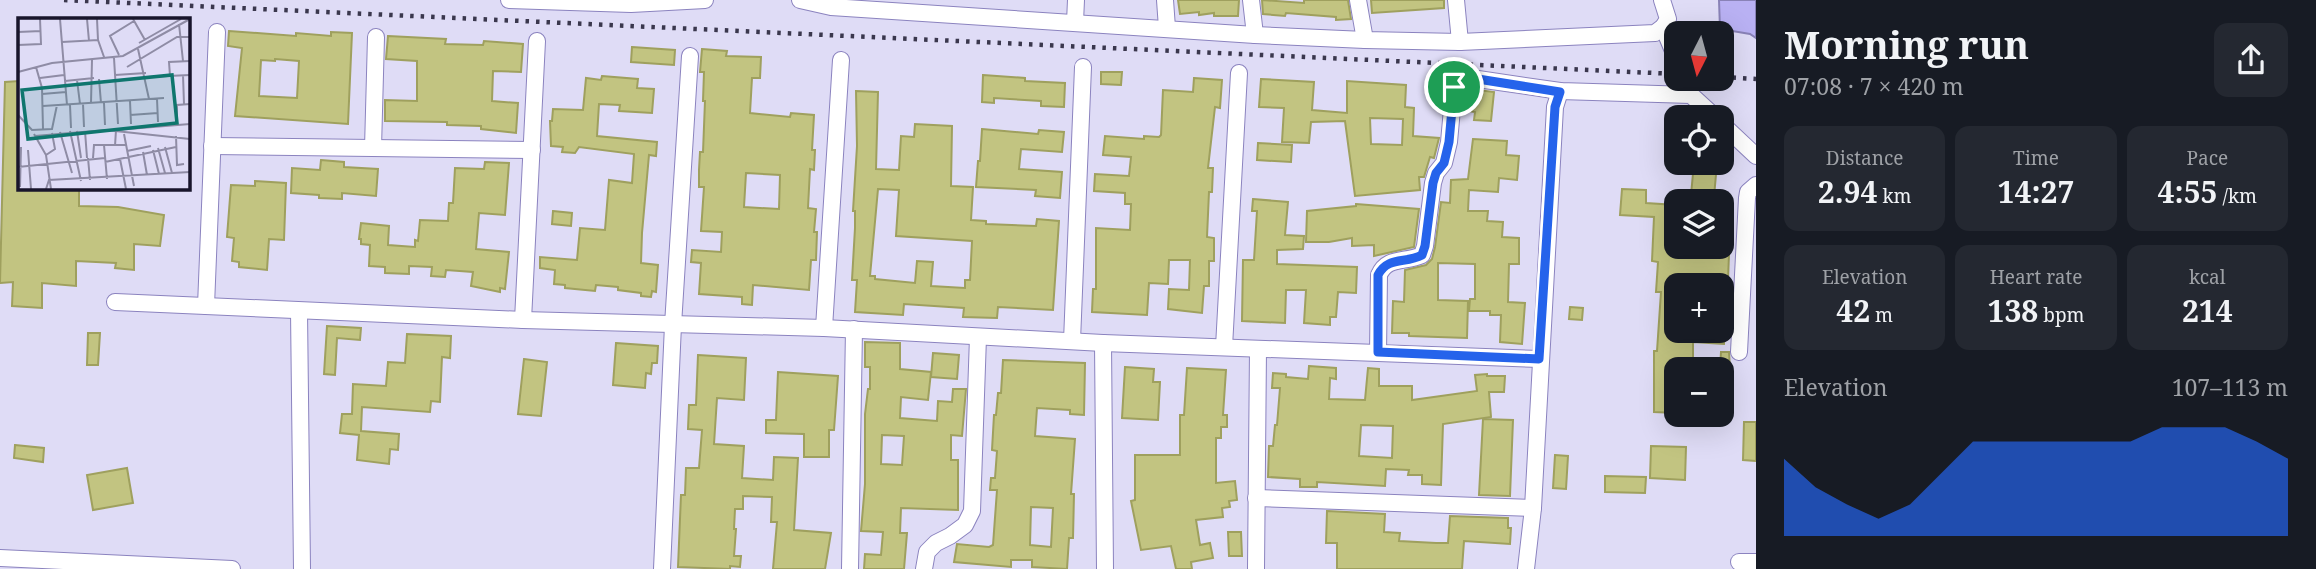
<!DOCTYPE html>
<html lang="en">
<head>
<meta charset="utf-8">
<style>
	:root { --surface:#171b24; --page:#242831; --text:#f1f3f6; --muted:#9ea1a6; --accent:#2563eb }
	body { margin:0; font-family:"Noto Serif",serif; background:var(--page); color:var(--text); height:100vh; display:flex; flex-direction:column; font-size:26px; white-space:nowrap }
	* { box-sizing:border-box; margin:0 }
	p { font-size:23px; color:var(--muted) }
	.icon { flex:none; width:38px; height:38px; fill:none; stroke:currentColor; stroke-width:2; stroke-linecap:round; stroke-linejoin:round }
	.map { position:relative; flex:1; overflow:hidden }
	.panel { display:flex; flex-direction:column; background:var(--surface); width:560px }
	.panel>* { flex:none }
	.needle { width:46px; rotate:186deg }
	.controls { position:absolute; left:1664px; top:21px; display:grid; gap:14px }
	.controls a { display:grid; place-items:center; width:70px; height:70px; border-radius:14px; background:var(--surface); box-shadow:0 7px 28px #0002; font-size:35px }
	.pin { position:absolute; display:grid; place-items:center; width:60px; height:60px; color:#fff; margin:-30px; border:4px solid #fff; border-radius:50%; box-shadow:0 2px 7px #0007 }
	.round { display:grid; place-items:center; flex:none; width:74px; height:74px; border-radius:14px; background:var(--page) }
	.summary { display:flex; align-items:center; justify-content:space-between; height:119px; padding:0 28px }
	h1 { font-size:38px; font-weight:700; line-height:52px }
	.metrics { display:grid; grid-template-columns:repeat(3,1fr); gap:10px; height:119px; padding:7px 28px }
	.metrics div { display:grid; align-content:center; border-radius:14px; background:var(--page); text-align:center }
	.metrics b { font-size:30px; font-weight:700 }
	.metrics small { font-size:19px; font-weight:400 }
	.metrics p { font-size:19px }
	.chart { height:196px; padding:14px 28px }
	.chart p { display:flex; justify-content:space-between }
	.chart svg { width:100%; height:126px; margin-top:7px; fill:var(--accent); opacity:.7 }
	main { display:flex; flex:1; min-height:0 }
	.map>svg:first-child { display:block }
</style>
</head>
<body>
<main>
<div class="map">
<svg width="1756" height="569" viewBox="0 0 1756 569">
	<rect width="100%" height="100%" fill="#dfdcf6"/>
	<polygon fill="#b9b1f3" stroke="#8982b7" stroke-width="2" points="1719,0 1756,0 1756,38 1750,34 1720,29"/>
	<g fill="#c2c481" stroke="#9fa05e" stroke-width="2" fill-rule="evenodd">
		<polygon points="1178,0 1239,0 1238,16 1214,16 1214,13 1199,15 1199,12 1180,14"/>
		<polygon points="1262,0 1304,3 1304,0 1348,0 1351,19 1336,20 1336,17 1286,13 1285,16 1263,14"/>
		<polygon points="1371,0 1444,0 1444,8 1372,13"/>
		<path d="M229 31 296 36V33L331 36V32L352 33 348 124 235 116 242 48 228 46ZM275 59 299 61 297 98 259 96 261 60 275 61Z"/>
		<polygon points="388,36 446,39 445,44 483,45 484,41 523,44 521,72 493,71 492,101 518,103 516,133 481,129 481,126 447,125 447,122 385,121 385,100 417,101 417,61 386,59"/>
		<polygon points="632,47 675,50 674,65 631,62"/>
		<path d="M702 49 727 51 726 56 761 57 760 78H752L750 113 790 117 791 113 814 115 812 150H815L814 170 810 169 808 208 816 209 814 232H817L816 260H811L809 290 753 285 752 305 742 304V297L699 294 701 263 691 262 692 250 721 252 722 232 701 231 704 187H699V170L700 152H703L705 101H703L704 72H700ZM746 173 780 175 779 209 744 207Z"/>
		<polygon points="1101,72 1122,72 1121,85 1101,84"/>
		<polygon points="983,75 1025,78 1025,81 1065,83 1064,107 1041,106 1041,101 994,98 994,103 982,102"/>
		<polygon points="602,76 638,79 637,88 654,89 652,113 619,111 620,105 599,104 597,136 657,142 656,156 649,155 642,233 641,263 658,265 656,292 652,291 651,297 641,296 641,293 618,290 618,287 596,285 595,291 565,288 565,285 554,284 555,270 540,268 540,257 577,260 580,228 605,230 609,180 632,183 634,154 579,147 575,153 562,152 563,147 551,146 550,121 552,121 553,109 583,110 586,78 601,80"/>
		<polygon points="1194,78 1222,80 1220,108 1215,107 1208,168 1213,168 1212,192 1209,192 1207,237 1214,238 1214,261 1209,261 1209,286 1204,286 1202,313 1168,309 1169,289 1189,290 1190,260 1169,260 1168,284 1149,283 1147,315 1092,312 1093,289 1096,289 1096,228 1130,230 1131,204 1125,204 1125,193 1094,191 1095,174 1129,176 1131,157 1103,155 1105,136 1144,139 1144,136 1159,137 1161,135 1163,90 1193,92"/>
		<path d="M1261 79 1314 82 1312 110 1347 113V81L1406 85 1405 107 1414 108 1413 136 1439 138 1434 158 1430 157 1424 177H1419L1420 190 1355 196 1345 121 1311 122 1309 143 1282 142 1284 108 1259 107ZM1370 118 1403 119 1402 145 1371 144Z"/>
		<polygon points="19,81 19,187 79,187 79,206 118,207 164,215 160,246 134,244 134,270 115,268 116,263 76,261 76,286 42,283 42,308 12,306 13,282 0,283 5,82"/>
		<polygon points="1478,90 1494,92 1491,121 1474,120 1475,112 1468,111 1470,91"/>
		<path d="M856 91 878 92 876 169 899 170 901 136 914 137 915 124 952 126 951 186 973 187 971 220 986 221V224L1036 226 1037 219 1059 221 1053 310 998 307 997 318 963 317 964 308 904 304 903 315 855 312 857 280H852L855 228V211H853L857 146ZM878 189 899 190 896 236 972 241 970 280H965V288L931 286 933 262 917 261 915 283 875 279V276H870Z"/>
		<polygon points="982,129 1038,134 1039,130 1064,132 1062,152 1021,149 1019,169 1062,172 1060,198 1035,196 1036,190 976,187 978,161 980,161"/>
		<polygon points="1473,139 1507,141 1506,155 1519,156 1517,180 1499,178 1498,192 1469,190 1468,211 1488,211 1487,221 1503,222 1502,237 1519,238 1519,264 1509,264 1508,302 1525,303 1522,344 1500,342 1501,315 1490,315 1490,311 1469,311 1470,299 1475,299 1475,264 1438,263 1438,300 1468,301 1467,338 1409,336 1409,333 1392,333 1393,301 1404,302 1405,270 1426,265 1432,259 1435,247 1441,202 1450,203 1451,180 1468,179"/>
		<polygon points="1258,143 1292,145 1291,162 1257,160"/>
		<polygon points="321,160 344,162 344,167 378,169 376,196 342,193 342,199 319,198 319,195 291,193 292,168 320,170"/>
		<polygon points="485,162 509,163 505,215 479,213 476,249 509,252 505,289 500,288 500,292 471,286 473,272 446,270 445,277 431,276 432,267 409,266 409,274 385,273 385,267 369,266 370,245 361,244 361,239 359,239 361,223 389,226 388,245 415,247 415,240 418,241 420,220 448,221 449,203 453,203 455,168 484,169"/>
		<polygon points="1694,163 1717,163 1714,197 1691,195"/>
		<polygon points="255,181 286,183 284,240 269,239 267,270 239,267 239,262 232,261 234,238 227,237 231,185 255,186"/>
		<polygon points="1622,189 1646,190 1646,203 1676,205 1676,247 1726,247 1726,253 1729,254 1728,280 1700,278 1699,285 1676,285 1676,331 1725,331 1724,344 1693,342 1693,363 1676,363 1676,413 1654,412 1654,351 1657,351 1661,292 1656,292 1658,262 1652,261 1654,217 1620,215"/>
		<polygon points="1253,199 1288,202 1285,235 1304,236 1303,249 1277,250 1277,264 1357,267 1356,293 1338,292 1336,317 1330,317 1330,325 1304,323 1306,290 1286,290 1285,323 1242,321 1243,260 1254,260 1257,211 1252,211"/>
		<polygon points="1356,204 1419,209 1414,247 1374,256 1374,245 1352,246 1352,238 1329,242 1306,242 1307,211 1356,206"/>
		<polygon points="553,211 572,213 571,226 552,224"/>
		<polygon points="1570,307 1583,308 1582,320 1569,319"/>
		<polygon points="327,326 361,328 360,340 337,338 335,375 324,374"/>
		<polygon points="88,333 100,333 98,365 87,365"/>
		<polygon points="407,334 451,336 450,358 442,357 440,402 431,401 430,412 362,407 361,431 399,434 398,450 390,449 389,464 357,460 359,435 340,433 342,414 352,414 353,384 386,386 388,362 405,363"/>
		<path d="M865 342 900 343V369L931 372 928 400 901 397 900 418 937 421 938 401 952 402 953 389H966L962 436 951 435V460H958V510L901 508 900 533H907L904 569H864L865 554 881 555 883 532 861 531 865 484V414L868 389H870V367H865ZM882 435 904 436 902 465 881 464Z"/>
		<polygon points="616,343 658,346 657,363 652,363 651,374 646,373 645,388 613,385"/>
		<polygon points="1721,352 1729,352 1730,369 1720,369"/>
		<polygon points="933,353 959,355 957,379 931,377"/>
		<polygon points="698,355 746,358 744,400 717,398 714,444 744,446 742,478 773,480 774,457 798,458 794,530 831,533 825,569 773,569 777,522 771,522 772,497 743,496 743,509 735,509 734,529 736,529 734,556 741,556 740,567 730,566 730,569 678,567 681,495 685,495 686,468 699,468 702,430 688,429 689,405 696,405"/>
		<polygon points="524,359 547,362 541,416 518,414"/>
		<path d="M1003 360 1085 363 1084 415 1070 414V410L1037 408 1035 436 1075 439 1071 494H1074L1073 538H1069L1067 569 1032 567V560H1011V567L954 562 957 544 989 547 993 545 997 490H990L991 478H995L997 451 992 450 994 415H996L998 393H1001ZM1031 507 1053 508 1051 547 1030 545Z"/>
		<path d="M1309 366 1336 368V379L1330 378 1329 399 1365 400 1368 368 1379 369V386H1412V400L1477 391 1475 375 1487 374V376H1505L1504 392H1489L1491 417 1443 424 1441 485 1422 484V475H1408L1409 470 1386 469 1385 486 1317 482V487H1300V479L1268 477 1269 446H1273L1275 425H1277L1280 388H1272L1273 373 1286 374V377L1308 379ZM1361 425 1393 426 1392 458 1359 456Z"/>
		<polygon points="1125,367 1154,369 1153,382 1160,382 1158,420 1122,418"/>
		<polygon points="1187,368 1226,370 1223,415 1227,415 1227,427 1221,427 1221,438 1216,438 1216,483 1235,481 1237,500 1229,501 1230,507 1222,508 1223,517 1196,520 1200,545 1210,543 1213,558 1191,562 1192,569 1176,569 1171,546 1141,550 1131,501 1135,500 1135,455 1180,455 1180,415 1184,415"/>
		<polygon points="778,372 838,376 834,430 829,430 829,457 804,457 804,434 766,433 766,420 776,420"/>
		<polygon points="1483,419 1513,420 1510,496 1479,495"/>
		<polygon points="1744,422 1756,422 1756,461 1743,460"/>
		<polygon points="15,445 44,448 43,462 14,458"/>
		<polygon points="1651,446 1686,447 1685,480 1650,478"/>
		<polygon points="1555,455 1568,456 1566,489 1553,488"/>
		<polygon points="127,468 133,503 93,510 87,475"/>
		<polygon points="1605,476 1646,477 1645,493 1605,492"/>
		<polygon points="1327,511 1385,514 1384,532 1400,533 1399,541 1436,543 1448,543 1450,516 1508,518 1508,528 1511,528 1510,544 1464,541 1462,569 1337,569 1337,543 1326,543"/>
		<polygon points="1228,532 1241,532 1242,556 1229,556"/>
	</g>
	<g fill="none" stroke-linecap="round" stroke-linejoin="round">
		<g stroke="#8b83bf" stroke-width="18">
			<g id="minor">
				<polyline points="509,0 631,4 705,0"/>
				<polyline points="800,0 831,7 1255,35 1365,40 1460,42 1655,33 1663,27 1668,19 1662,0"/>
				<polyline points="1165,0 1167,28"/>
				<polyline points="1251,0 1255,35"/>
				<polyline points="1358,0 1365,40"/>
				<polyline points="1456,0 1460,42"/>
				<polyline points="1075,22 1076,0"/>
				<polyline points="1663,27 1676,58"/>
				<polyline points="1722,124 1756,156"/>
				<polyline points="212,146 532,150"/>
				<polyline points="373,148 376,37"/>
				<polyline points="115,302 523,320 824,328 1103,343 1540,359"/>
				<polyline points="206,306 217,32"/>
				<polyline points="299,311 302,569"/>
				<polyline points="523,320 537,41"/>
				<polyline points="824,328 841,60"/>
				<polyline points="1072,341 1083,67"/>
				<polyline points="1103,343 1105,569"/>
				<polyline points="1224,347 1239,73"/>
				<polyline points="1739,352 1747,198 1748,192 1756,185"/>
				<path d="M1378 353 1379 275C1387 256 1405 263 1422 255L1425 246 1433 183 1436 173 1444 163 1449 142 1454 87 1463 81 1478 79 1560 91 1691 95 1715 117"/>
				<polyline points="1256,498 1533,508"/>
				<polyline points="0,558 232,569"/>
				<polyline points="1739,562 1756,562"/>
				<polyline points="662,569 673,325 690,56"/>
				<polyline points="850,569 854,329"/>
				<polyline points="924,569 927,552 936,543 950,536 965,525 972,511 978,337"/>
				<polyline points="1256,569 1258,349"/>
				<polyline points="1526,569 1533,508 1555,107 1560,91"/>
			</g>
		</g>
		<use href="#minor" stroke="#fff" stroke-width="16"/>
		<g stroke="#3a374d" stroke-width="4.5" stroke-dasharray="3.5 7" stroke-linecap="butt">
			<polyline points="64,0 1676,74"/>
			<polyline points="1722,77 1756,79"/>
		</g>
	</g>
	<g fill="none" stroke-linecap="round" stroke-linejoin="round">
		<g stroke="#fff" stroke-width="14">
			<path id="route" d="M1478 79 1560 92 1555 107 1539 359 1378 352V275C1388 256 1405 264 1422 255L1425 246 1433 183 1436 173 1444 163 1449 142 1454 87 1463 81Z"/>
		</g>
		<use href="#route" stroke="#2563eb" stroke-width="9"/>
	</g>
	<g transform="translate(18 18)">
		<rect width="172" height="172" fill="#dfdcf6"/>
		<path fill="none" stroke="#8f8ca5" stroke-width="2" d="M42 1 49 87M69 1 71 23M79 1 80 22M115 1 127 22M161 6 165 43M0 14 23 13M44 24 80 22 86 39M121 25 163 1M0 27 23 26 22 1M120 31 131 81M101 37 92 18 116 3M96 40 100 106M18 49 24 70 25 111M109 49 159 19H172M0 54 34 45 105 38 172 1M97 57 128 55M165 57 166 86M152 58 151 44 172 43M128 59 172 57M22 60 46 57M81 61 83 85M59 62 62 86M47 63 76 60M24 76 48 74M139 81 140 104M112 83 113 106M73 85 74 42M86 85 87 107M65 86 66 109M52 87 53 110M25 88 146 80M0 97 14 112 34 111 39 87M112 97 140 95M159 104V87L172 86M52 113 63 163M59 113 63 140M67 113 69 140M42 114 54 155M16 116 28 137 33 171M106 116 116 168M17 118 88 112 172 121M158 118 159 147 166 146M86 127 89 161M97 128 98 112 172 106M147 129 154 155M140 130 147 155M10 132 13 171M135 132 141 156M109 133 133 128M125 134 129 157M28 137 37 131 34 115M70 140 72 162M75 140 76 127H108M102 141 108 171M87 144 158 129M0 149 87 140M2 169 3 129M28 171 31 162 172 154"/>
		<path fill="#0f766e" fill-opacity="0.15" stroke="#0f766e" stroke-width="3.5" d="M154 57 159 105 10 121 4 72Z"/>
		<rect width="172" height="172" fill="none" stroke="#18152b" stroke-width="3.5"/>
	</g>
</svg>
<div class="controls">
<a><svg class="needle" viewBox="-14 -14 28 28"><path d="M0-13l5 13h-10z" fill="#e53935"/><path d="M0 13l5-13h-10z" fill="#9ea1a6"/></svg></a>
<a><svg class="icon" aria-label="locate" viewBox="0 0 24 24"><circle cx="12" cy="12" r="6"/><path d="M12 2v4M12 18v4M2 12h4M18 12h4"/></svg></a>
<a><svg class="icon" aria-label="layers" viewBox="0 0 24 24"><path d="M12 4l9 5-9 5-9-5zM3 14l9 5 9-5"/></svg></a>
<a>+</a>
<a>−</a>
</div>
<div class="pin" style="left:1454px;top:87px;background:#1e9e55"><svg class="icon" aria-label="arrive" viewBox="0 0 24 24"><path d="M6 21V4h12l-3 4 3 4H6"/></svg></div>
</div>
<section class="panel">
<div class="summary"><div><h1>Morning run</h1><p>07:08 · 7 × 420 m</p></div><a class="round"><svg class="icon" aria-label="share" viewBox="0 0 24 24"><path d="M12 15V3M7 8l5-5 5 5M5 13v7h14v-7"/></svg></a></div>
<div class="metrics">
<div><p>Distance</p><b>2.94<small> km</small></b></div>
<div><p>Time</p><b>14:27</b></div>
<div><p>Pace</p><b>4:55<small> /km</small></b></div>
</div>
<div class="metrics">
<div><p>Elevation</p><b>42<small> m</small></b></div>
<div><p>Heart rate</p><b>138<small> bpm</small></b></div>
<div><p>kcal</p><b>214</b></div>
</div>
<div class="chart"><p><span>Elevation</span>107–113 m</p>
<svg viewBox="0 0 160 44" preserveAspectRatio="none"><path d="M0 44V17L10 27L20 33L30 38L40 33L50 22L60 11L70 11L80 11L90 11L100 11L110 11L120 6L130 6L140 6L150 11L160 17V44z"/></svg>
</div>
</section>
</main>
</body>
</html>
